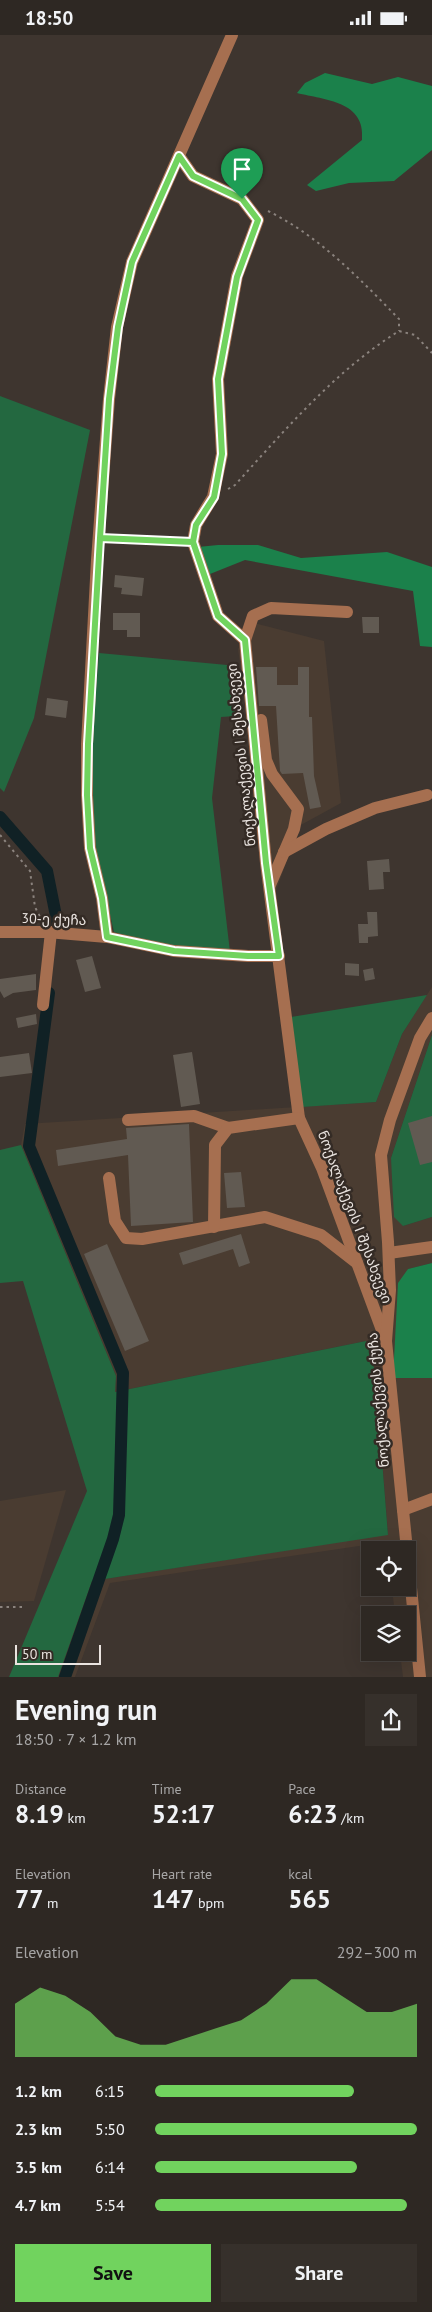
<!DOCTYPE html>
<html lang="en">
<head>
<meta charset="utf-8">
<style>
	:root { --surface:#2e2823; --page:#36302b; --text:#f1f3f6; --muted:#a7a6a6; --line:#494441; --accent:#71d35e }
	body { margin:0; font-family:"PT Sans","Noto Sans Georgian",sans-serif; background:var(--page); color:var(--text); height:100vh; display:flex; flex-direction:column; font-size:19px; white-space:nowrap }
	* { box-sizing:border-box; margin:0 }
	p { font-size:16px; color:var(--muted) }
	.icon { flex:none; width:28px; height:28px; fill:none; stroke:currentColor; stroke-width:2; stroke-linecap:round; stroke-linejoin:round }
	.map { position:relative; height:1642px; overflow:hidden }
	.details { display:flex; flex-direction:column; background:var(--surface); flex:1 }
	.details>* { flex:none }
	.controls { position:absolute; left:361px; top:1506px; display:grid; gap:10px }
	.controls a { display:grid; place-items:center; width:55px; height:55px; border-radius:0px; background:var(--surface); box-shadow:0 5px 20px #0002,0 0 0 1px var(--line); font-size:25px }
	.scale { position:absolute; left:15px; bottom:12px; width:86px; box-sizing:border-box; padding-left:5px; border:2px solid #eae4e0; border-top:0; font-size:14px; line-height:18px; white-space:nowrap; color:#eae4e0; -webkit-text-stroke:4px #342b25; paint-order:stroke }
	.pin { position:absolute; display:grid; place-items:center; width:42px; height:42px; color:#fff; margin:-51px -21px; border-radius:50% 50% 50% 0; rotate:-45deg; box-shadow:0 0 5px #0007 }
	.pin .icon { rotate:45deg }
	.round { display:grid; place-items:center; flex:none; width:52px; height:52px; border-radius:0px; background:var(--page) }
	.head { display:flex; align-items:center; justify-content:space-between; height:85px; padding:0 15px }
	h1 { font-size:28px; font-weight:600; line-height:38px }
	.metrics { display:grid; grid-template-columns:repeat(3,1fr); gap:8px; height:85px; padding:5px 15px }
	.metrics div { display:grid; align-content:center }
	.metrics b { font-size:25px; font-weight:600 }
	.metrics small { font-size:14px; font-weight:400 }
	.metrics p { font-size:14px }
	.chart { height:140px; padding:10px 15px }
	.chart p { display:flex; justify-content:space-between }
	.chart svg { width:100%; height:90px; margin-top:5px; fill:var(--accent); opacity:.7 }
	.cta { display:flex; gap:10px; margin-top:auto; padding:10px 15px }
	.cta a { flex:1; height:58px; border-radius:0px; background:var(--accent); color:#111; font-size:20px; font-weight:600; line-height:58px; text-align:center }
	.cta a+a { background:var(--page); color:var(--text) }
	ul { padding:0 15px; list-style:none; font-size:16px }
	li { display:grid; grid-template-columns:80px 60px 1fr; align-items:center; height:38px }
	li i { height:12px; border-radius:6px; background:var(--accent) }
	.status { display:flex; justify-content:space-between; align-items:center; height:35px; padding:0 25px; background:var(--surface); direction:ltr }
	.status svg { height:14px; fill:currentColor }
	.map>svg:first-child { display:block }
</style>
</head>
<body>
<div class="status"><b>18:50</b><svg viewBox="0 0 49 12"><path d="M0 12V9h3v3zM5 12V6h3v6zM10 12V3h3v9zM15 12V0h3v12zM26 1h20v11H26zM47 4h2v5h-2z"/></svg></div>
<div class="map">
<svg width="432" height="1642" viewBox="0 0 432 1642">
	<rect width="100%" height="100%" fill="#3e352f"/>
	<g fill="#4a3c31">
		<polygon points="254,588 324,606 341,768 299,791 276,856 266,820 238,614"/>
		<polygon points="432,952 432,1000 391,1123 403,1191 432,1182 432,1228 408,1234 393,1343 432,1343 432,1642 403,1642 400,1618 408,1618 408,1580 395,1580 392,1553 408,1552 408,1515 388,1515 386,1507 110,1548 75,1642 58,1642 92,1546 388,1499 375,1336 366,1306 115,1357 116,1341 21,1110 25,1089 376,1067 402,999"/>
		<polygon points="66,1455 34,1566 0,1567 0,1466"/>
	</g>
	<g fill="#236840">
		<polygon points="0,361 90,395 34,683 4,757 0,753"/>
		<polygon points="99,618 227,630 236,681 221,682 212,763 230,917 170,914 114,897 94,809 92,709"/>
		<polygon points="427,960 402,999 376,1067 302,1072 291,982"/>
		<polygon points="432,1000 432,1182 403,1191 394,1182 391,1123"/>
		<polygon points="21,1110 116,1341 115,1357 366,1306 375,1336 388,1500 92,1546 58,1642 9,1642 87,1456 23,1246 0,1248 0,1115"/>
	</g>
	<g fill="#1b814b">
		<path d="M325 38 372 49 398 42 432 51V115L394 146 349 148 316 156 307 150 362 105C366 66 325 65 297 58L305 48Z"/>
		<polygon points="218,510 258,510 301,523 387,517 432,532 432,612 420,611 413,556 245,525 210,539 198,512"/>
		<polygon points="432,1228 432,1343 393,1343 398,1248 408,1234"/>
	</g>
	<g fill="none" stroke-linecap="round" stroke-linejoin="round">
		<g stroke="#102125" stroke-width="12">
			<polyline points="0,782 47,836 58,891"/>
			<polyline points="49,958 29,1111 123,1338 119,1480 113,1504 65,1642"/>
		</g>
	</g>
	<g fill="#615a52">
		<polygon points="115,540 144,543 142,561 121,559 122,553 114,552"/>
		<polygon points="113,578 140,578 140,602 127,602 127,595 113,595"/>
		<polygon points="362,582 379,582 379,598 363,598"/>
		<polygon points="256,632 277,632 277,650 298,650 298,632 309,632 309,682 312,682 314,741 321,772 310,774 303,738 282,739 280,736 276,671 259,671"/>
		<polygon points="47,663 68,666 66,683 45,680"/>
		<polygon points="389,824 390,837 383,837 384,854 369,855 367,826"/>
		<polygon points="367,877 377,877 378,901 368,902 368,908 359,908 358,889 368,889"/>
		<polygon points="92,921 101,953 85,957 76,925"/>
		<polygon points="345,928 359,929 359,941 345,940"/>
		<polygon points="373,933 375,944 365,946 363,935"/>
		<polygon points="36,939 36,955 13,958 4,963 0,956 0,944"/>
		<polygon points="36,979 37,989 18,993 16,983"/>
		<polygon points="192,1017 200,1069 181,1072 173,1020"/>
		<polygon points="29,1018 32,1038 0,1042 0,1022"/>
		<polygon points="432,1081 432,1127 420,1130 408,1088"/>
		<polygon points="189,1089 193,1187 131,1191 128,1120 58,1131 56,1115 127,1104 126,1093"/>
		<polygon points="241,1137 245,1172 227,1173 224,1138"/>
		<polygon points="241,1199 250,1228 239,1232 233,1214 183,1230 179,1218"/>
		<polygon points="107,1209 149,1306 125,1316 84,1219"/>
	</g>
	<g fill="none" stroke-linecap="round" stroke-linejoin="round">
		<g stroke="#8b837e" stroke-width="2" stroke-dasharray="2.5 4" stroke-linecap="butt">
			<path d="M268 176C319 201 360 244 399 284V296"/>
			<path d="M228 454 235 450C285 395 335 336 399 296L415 300 432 318"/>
			<polyline points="110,503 181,506"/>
			<polyline points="0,800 30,836 35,872 42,886"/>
			<polyline points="0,1572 25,1572"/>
		</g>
		<g stroke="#a66f50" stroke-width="12">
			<polyline points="179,121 193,141 242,164 258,185 237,241 218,344 222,419 213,462 196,490 193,507 218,581 245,605 266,828 299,1083 322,1133 386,1306"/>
			<polyline points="245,605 253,581 271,573 347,577"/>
			<polyline points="261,685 266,725 272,739 298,774 294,794 270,850"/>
			<polyline points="284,817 326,794 375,773 427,760"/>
			<polyline points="0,897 47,897 107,902 174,916 248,921 279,921"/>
			<polyline points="107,902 102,863 90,813 87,760 87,709 97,525 109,364 117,292 132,227 232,0"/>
			<polyline points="43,970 51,897"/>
			<polyline points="128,1085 194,1081 228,1093"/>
			<polyline points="109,1143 115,1186 126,1203 142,1204 265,1182 321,1200 357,1228"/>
			<polyline points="214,1192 215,1110 228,1093 299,1083"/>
			<polyline points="389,1218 432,1212"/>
			<polyline points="403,1475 432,1464"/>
			<polyline points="407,1515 386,1306 390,1255 388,1207 381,1120 390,1085 420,1003 432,983"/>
			<polyline points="408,1523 420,1642"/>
		</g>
	</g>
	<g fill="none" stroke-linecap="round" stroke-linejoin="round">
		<g stroke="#fff" stroke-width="10">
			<polyline id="route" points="242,164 258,185 237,242 218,344 222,419 214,462 196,490 193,507 100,503 88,709 87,760 90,813 102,863 107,902 174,916 248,921 279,921 266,828 245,605 218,581 193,507 100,503 109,364 118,292 132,227 179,121 193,141 242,164"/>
		</g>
		<use href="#route" stroke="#71d35e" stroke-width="6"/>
	</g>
	<g text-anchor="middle" stroke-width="5" stroke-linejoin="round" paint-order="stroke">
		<g font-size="14" fill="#eae4e0" stroke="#342b25">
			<text transform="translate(241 720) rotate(-96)" y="5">ნოქალაქევის I შესახვევი</text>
			<text transform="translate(54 884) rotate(2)" y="5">30-ე ქუჩა</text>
			<text transform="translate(355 1182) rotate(69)" y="5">ნოქალაქევის I შესახვევი</text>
			<text transform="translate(378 1365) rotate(-95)" y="5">ნოქალაქევის ქუჩა</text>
		</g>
	</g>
</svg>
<div class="controls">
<a><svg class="icon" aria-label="locate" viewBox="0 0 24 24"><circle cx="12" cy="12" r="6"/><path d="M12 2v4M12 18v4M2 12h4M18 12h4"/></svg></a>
<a><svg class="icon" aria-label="layers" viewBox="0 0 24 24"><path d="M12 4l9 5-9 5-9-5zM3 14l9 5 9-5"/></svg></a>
</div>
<div class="scale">50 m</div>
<div class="pin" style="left:242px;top:164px;background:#1e9e55"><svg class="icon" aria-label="arrive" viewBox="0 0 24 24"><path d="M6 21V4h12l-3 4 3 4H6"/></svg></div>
</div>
<section class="details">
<div class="head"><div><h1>Evening run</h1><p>18:50 · 7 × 1.2 km</p></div><a class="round"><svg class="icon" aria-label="share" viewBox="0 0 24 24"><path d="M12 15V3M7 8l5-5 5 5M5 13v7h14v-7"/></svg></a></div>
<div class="metrics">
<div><p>Distance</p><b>8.19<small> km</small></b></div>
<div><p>Time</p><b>52:17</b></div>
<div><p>Pace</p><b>6:23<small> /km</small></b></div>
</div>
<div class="metrics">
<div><p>Elevation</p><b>77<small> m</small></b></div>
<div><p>Heart rate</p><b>147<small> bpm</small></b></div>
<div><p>kcal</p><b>565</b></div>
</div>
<div class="chart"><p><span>Elevation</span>292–300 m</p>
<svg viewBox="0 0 160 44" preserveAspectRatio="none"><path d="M0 44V18L10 10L20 14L30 22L40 34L50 38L60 38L70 34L80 30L90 26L100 18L110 6L120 6L130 14L140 22L150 22L160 18V44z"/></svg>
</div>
<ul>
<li><b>1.2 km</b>6:15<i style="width:76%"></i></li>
<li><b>2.3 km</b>5:50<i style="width:100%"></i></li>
<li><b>3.5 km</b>6:14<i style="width:77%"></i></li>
<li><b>4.7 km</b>5:54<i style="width:96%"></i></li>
</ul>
<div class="cta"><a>Save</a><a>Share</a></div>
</section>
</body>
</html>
